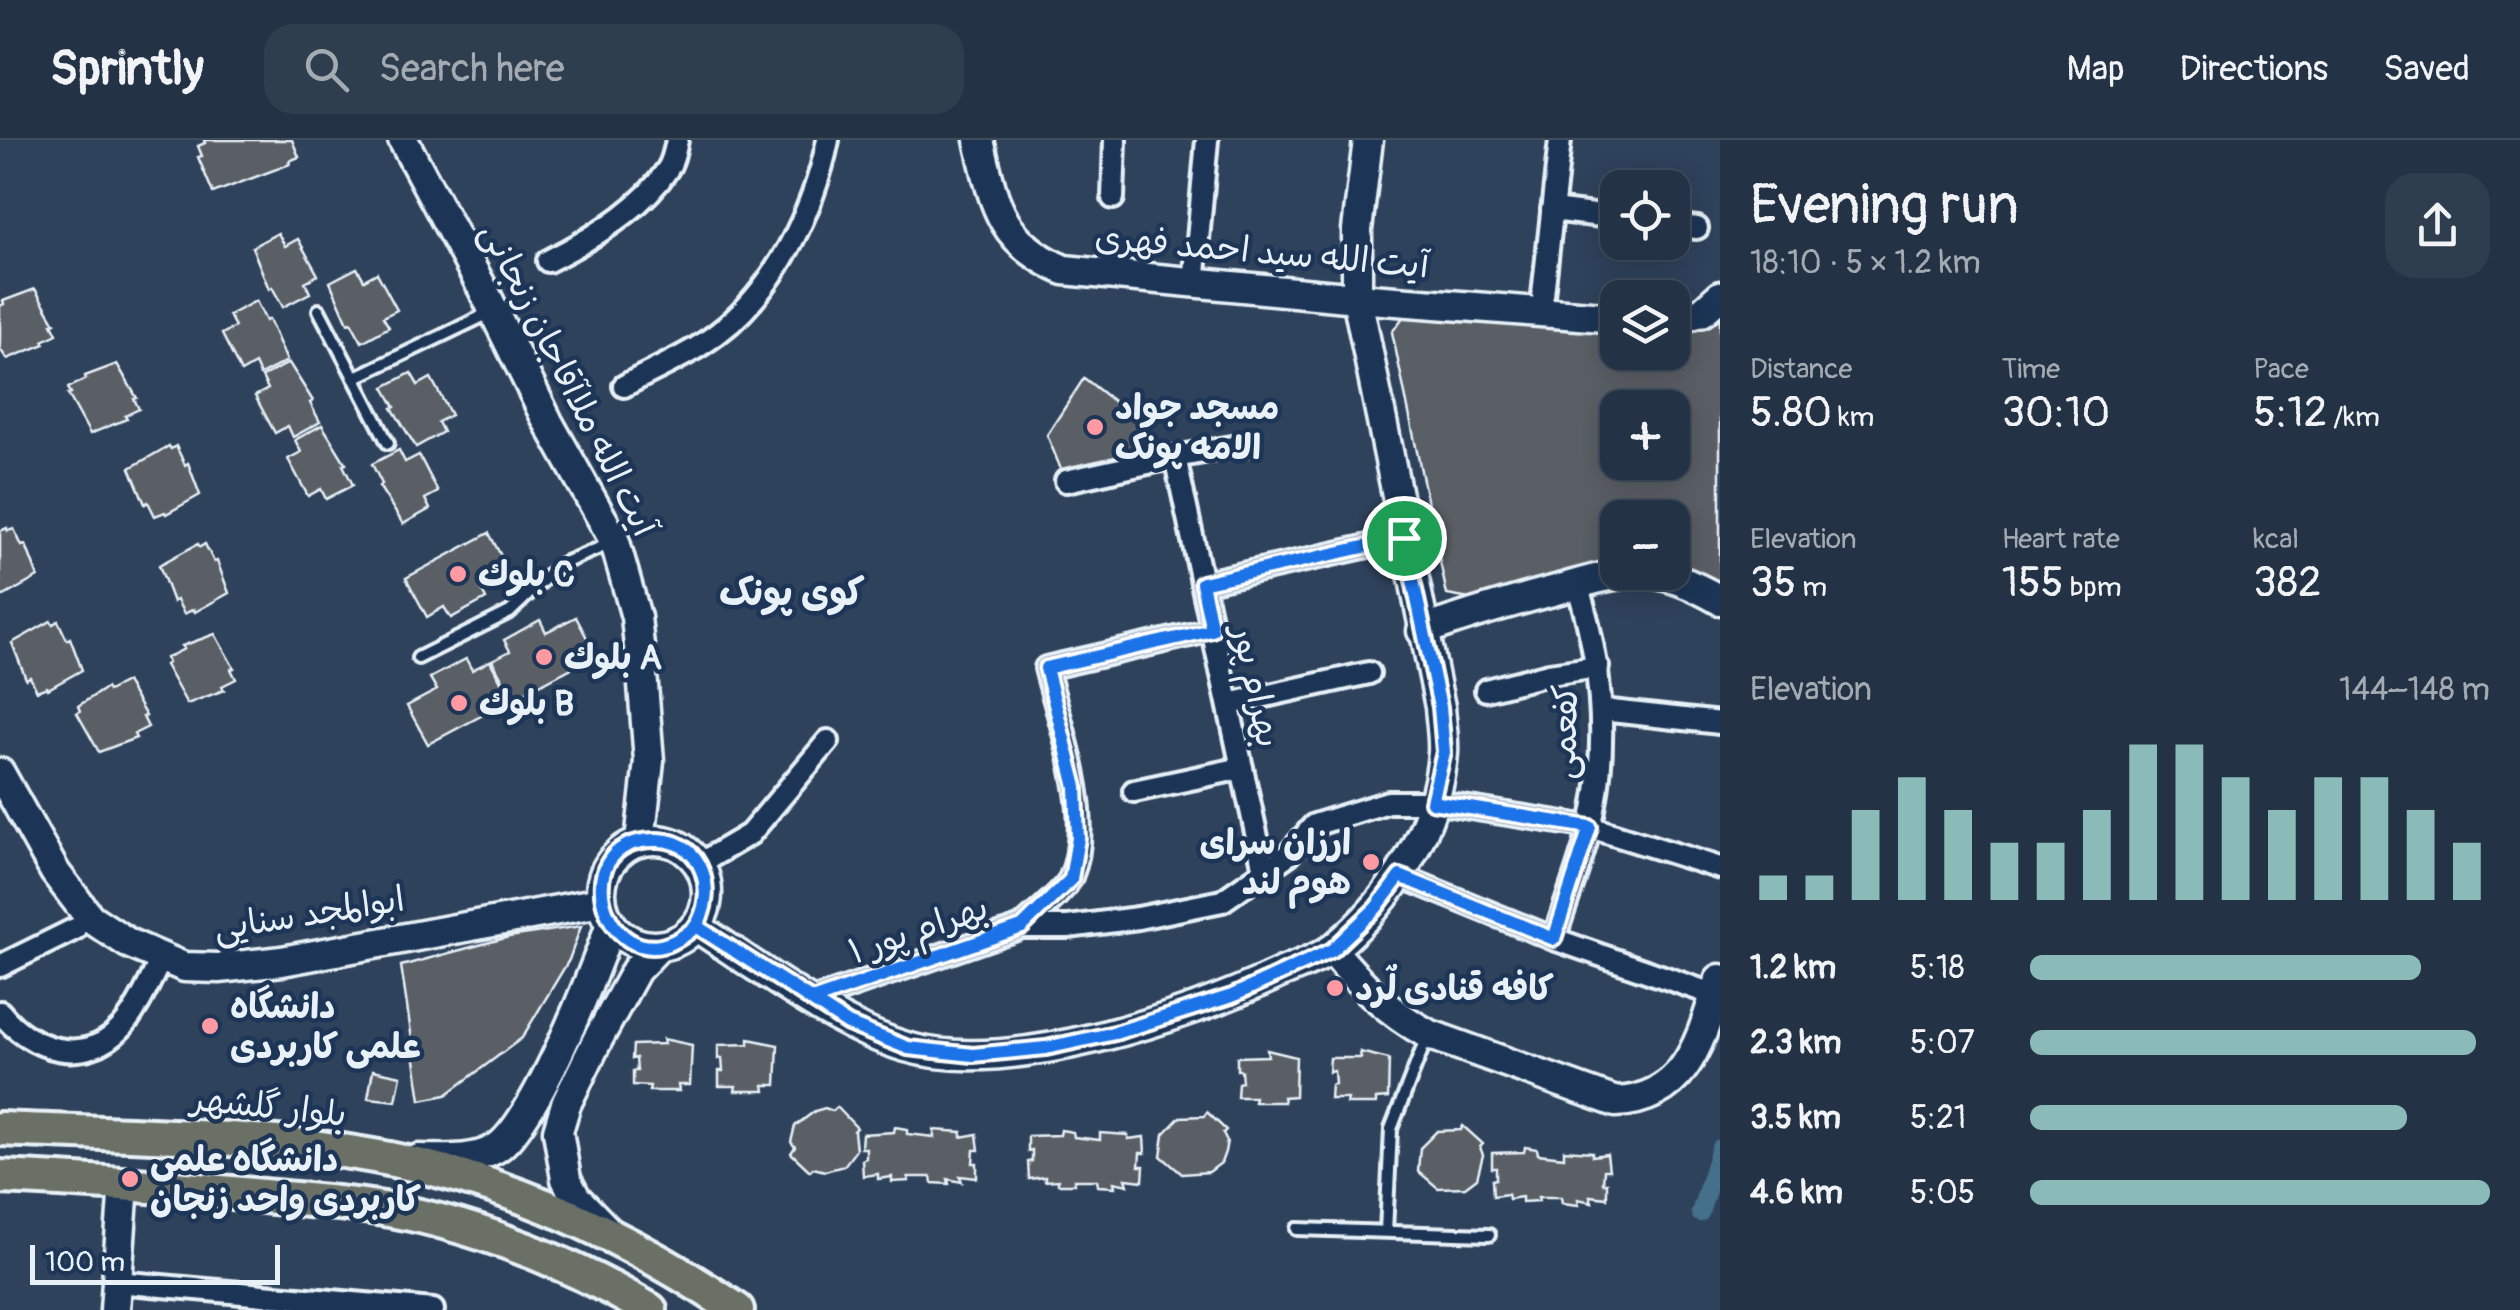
<!DOCTYPE html>
<html lang="en">
<head>
<meta charset="utf-8">
<style>
	:root { --surface:#233244; --page:#2f3e4f; --text:#f1f3f6; --muted:#a3aab2; --line:#404d5d; --accent:#8bbbb9 }
	body { margin:0; font-family:Pangolin,"Playpen Sans Arabic",sans-serif; background:var(--page); color:var(--text); height:100vh; display:flex; flex-direction:column; font-size:38px; white-space:nowrap }
	* { box-sizing:border-box; margin:0 }
	p { font-size:32px; color:var(--muted) }
	.icon { flex:none; width:55px; height:55px; fill:none; stroke:currentColor; stroke-width:2; stroke-linecap:round; stroke-linejoin:round }
	.map { position:relative; flex:1; overflow:hidden }
	.panel { display:flex; flex-direction:column; background:var(--surface); width:800px }
	.panel>* { flex:none }
	.tools { position:absolute; left:1600px; top:30px; display:grid; gap:20px }
	.tools a { display:grid; place-items:center; width:90px; height:90px; border-radius:20px; background:var(--surface); box-shadow:0 5px 25px #0003,0 0 0 2px var(--line); font-size:50px }
	.scale { position:absolute; left:30px; bottom:25px; width:250px; box-sizing:border-box; padding-left:10px; border:5px solid #e8f1f8; border-top:0; font-size:28px; line-height:35px; white-space:nowrap; color:#e8f1f8; -webkit-text-stroke:8px #1d3557; paint-order:stroke }
	.pin { position:absolute; display:grid; place-items:center; width:85px; height:85px; color:#fff; margin:-42px; border:5px solid #fff; border-radius:50%; box-shadow:0 2px 10px #0007 }
	.round { display:grid; place-items:center; flex:none; width:105px; height:105px; border-radius:30px; background:var(--page) }
	.headline { display:flex; align-items:center; justify-content:space-between; height:170px; padding:0 30px }
	h1 { font-size:55px; font-weight:600; line-height:75px }
	.stats { display:grid; grid-template-columns:repeat(3,1fr); gap:15px; height:170px; padding:10px 30px }
	.stats div { display:grid; align-content:center }
	.stats b { font-size:42px; font-weight:600 }
	.stats small { font-size:28px; font-weight:400 }
	.stats p { font-size:28px }
	.chart { height:280px; padding:20px 30px }
	.chart p { display:flex; justify-content:space-between }
	.chart svg { width:100%; height:180px; margin-top:10px; stroke:var(--accent); stroke-width:6 }
	ul { padding:0 30px; list-style:none; font-size:32px }
	li { display:grid; grid-template-columns:160px 120px 1fr; align-items:center; height:75px }
	li i { height:25px; border-radius:12px; background:var(--accent) }
	header { display:flex; align-items:center; gap:60px; box-sizing:border-box; height:140px; padding:0 50px; background:var(--surface); border-bottom:2px solid var(--line) }
	header strong { font-size:48px }
	nav { display:flex; gap:55px; margin-inline-start:auto; font-size:35px }
	.search { width:700px; height:90px; background:var(--page); display:flex; align-items:center; gap:25px; box-sizing:border-box; padding:0 35px; border-radius:30px; color:var(--muted); font-size:38px }
	main { display:flex; flex:1; min-height:0 }
	.map>svg:first-child { display:block }
</style>
</head>
<body>
<header>
<strong>Sprintly</strong>
<div class="search"><svg class="icon" aria-label="search" viewBox="0 0 24 24"><circle cx="10" cy="10" r="6"/><path d="M15 15l6 6"/></svg>Search here</div>
<nav><a>Map</a><a>Directions</a><a>Saved</a></nav>
</header>
<main>
<div class="map">
<svg width="1720" height="1170" viewBox="0 0 1720 1170">
	<rect width="100%" height="100%" fill="#2f425b"/>
	<filter id="ink" filterUnits="userSpaceOnUse"><feTurbulence type="fractalNoise" baseFrequency=".01" numOctaves="2"/><feDisplacementMap in="SourceGraphic" scale="20" xChannelSelector="R" yChannelSelector="G"/><feConvolveMatrix kernelMatrix="1 2 1 2 8 2 1 2 1" color-interpolation-filters="sRGB"/></filter>
	<g filter="url(#ink)">
		<g fill="none" stroke-linecap="round" stroke-linejoin="round">
			<polyline stroke="#456f8c" stroke-width="18" points="1700,1073 1720,1008"/>
		</g>
		<g fill="#5a5f65" stroke="#e8f1f8" stroke-width="2.5" fill-rule="evenodd">
			<polygon points="204,0 292,0 299,17 289,21 290,24 213,53 198,17 202,16 198,6 205,3"/>
			<polygon points="278,93 285,106 298,99 318,135 305,142 310,153 283,167 272,147 269,149 252,107"/>
			<polygon points="357,128 364,140 377,133 397,170 383,177 389,187 362,202 351,182 348,183 330,142"/>
			<polygon points="35,149 55,183 52,184 57,194 43,201 45,204 7,219 0,209 0,166 4,164 3,161"/>
			<polygon points="256,161 266,181 269,179 287,221 260,235 255,224 241,232 222,194 235,187 229,175"/>
			<path d="M1407 172 1618 187V212H1672V188H1698L1720 178V450L1672 425V378H1618V421L1599 423 1470 459 1447 455 1392 192ZM1618 268H1672V322H1618Z"/>
			<polygon points="289,223 313,261 310,263 320,282 293,297 288,286 275,293 255,256 268,249 262,237"/>
			<polygon points="117,224 137,258 134,259 139,269 125,276 127,279 90,294 68,254 71,253 68,248 86,239 85,236"/>
			<polygon points="411,233 418,245 431,238 451,275 438,282 443,292 416,307 392,268 395,267 384,247"/>
			<polygon points="1084,238 1136,279 1142,322 1064,337 1047,295"/>
			<polygon points="322,285 346,324 343,325 353,345 326,359 321,349 308,356 288,319 301,312 295,300"/>
			<polygon points="169,306 171,309 176,306 185,325 188,323 200,355 166,374 165,372 155,376 148,362 145,364 130,328"/>
			<polygon points="399,310 405,322 419,315 438,352 425,359 430,369 403,384 379,346 382,344 372,324"/>
			<polygon points="7,388 8,391 14,389 22,406 26,405 38,437 4,456 0,455 0,391"/>
			<polygon points="489,393 509,431 480,447 486,459 451,478 444,467 427,477 406,438"/>
			<polygon points="198,404 200,407 205,404 214,422 217,421 229,453 195,472 194,469 184,474 177,460 173,462 159,425"/>
			<polygon points="576,477 596,515 513,559 492,520 510,511 504,500 540,480 546,492"/>
			<polygon points="51,481 53,484 58,481 67,500 70,498 82,530 48,549 47,547 37,551 30,537 26,539 12,503"/>
			<polygon points="215,494 234,528 231,529 236,539 222,546 224,550 187,564 165,525 168,523 166,518 184,509 182,506"/>
			<polygon points="466,519 472,530 490,521 511,560 428,604 407,566 437,550 430,538"/>
			<polygon points="126,542 146,576 143,577 148,587 134,594 136,598 99,612 77,573 80,571 78,566 106,548 108,551"/>
			<polygon points="581,786 569,820 522,898 446,955 421,960 401,826 509,797"/>
			<polygon points="663,899 692,905 690,945 678,945 679,951 649,951 650,946 633,945 633,931 637,931 636,918 632,919 633,905 664,904"/>
			<polygon points="749,899 778,905 776,945 764,945 765,951 735,951 736,946 719,946 719,931 723,931 722,918 718,919 718,905 749,904"/>
			<polygon points="1267,910 1296,917 1295,956 1283,957 1284,962 1254,962 1255,957 1237,957 1238,943 1242,942 1241,930 1237,930 1237,917 1268,916"/>
			<polygon points="1360,912 1389,919 1388,958 1376,959 1376,964 1347,964 1348,959 1330,959 1331,945 1335,944 1334,931 1329,932 1330,918 1361,918"/>
			<polygon points="373,930 401,936 396,961 368,958"/>
			<polygon points="837,967 857,988 854,991 856,1010 844,1026 825,1031 813,1028 810,1031 791,1013 795,1007 791,1002 795,986 815,971 825,968 833,971"/>
			<polygon points="1207,972 1226,990 1223,993 1227,1001 1225,1012 1221,1023 1209,1032 1182,1034 1161,1016 1164,994 1180,977 1204,976"/>
			<polygon points="1463,986 1483,1004 1480,1007 1483,1015 1477,1038 1465,1047 1438,1048 1418,1031 1420,1008 1437,991 1461,990"/>
			<polygon points="895,987 907,989 907,994 934,997 934,990 962,992 961,997 977,994 979,1010 974,1010 973,1023 977,1023 977,1038 960,1036 962,1042 948,1039 949,1044 932,1043 931,1037 908,1037 909,1041 892,1042 892,1037 878,1039 878,1034 863,1036 862,1020 866,1018 866,1008 861,1008 862,994 894,992"/>
			<polygon points="1061,990 1073,992 1074,997 1100,1000 1100,993 1128,995 1128,999 1144,997 1145,1013 1140,1013 1139,1026 1144,1026 1143,1041 1126,1039 1128,1045 1114,1042 1115,1047 1098,1046 1097,1040 1074,1040 1075,1044 1058,1044 1058,1040 1045,1041 1045,1037 1029,1039 1028,1022 1032,1021 1032,1010 1028,1011 1028,996 1060,995"/>
			<polygon points="1525,1007 1537,1009 1538,1014 1564,1017 1564,1010 1592,1012 1592,1016 1607,1014 1609,1030 1604,1030 1603,1043 1607,1043 1607,1058 1590,1056 1592,1062 1578,1059 1579,1065 1562,1063 1561,1057 1538,1057 1539,1061 1522,1062 1522,1057 1509,1059 1508,1054 1493,1056 1492,1040 1496,1039 1496,1028 1492,1028 1492,1013 1524,1012"/>
		</g>
		<g fill="none" stroke-linecap="round" stroke-linejoin="round">
			<g stroke="#e8f1f8" stroke-width="18">
				<g id="lane">
					<polyline points="319,170 388,303"/>
					<polyline points="354,238 479,178 492,168"/>
					<polyline points="418,518 510,472 559,425 614,402"/>
					<polyline points="1297,1089 1489,1095"/>
					<polyline points="1386,1091 1391,989 1428,894"/>
				</g>
			</g>
			<g stroke="#e8f1f8" stroke-width="28">
				<g id="street">
					<polyline points="1113,58 1115,0"/>
					<polyline points="1552,70 1618,78"/>
					<polyline points="1672,85 1697,88"/>
					<path d="M548 121C590 100 641 70 667 30 673 22 675 10 677 0"/>
					<polyline points="1194,144 1207,0"/>
					<polyline points="1543,155 1560,0"/>
					<path d="M624 246C655 229 690 215 718 193 776 149 814 69 828 0"/>
					<polyline points="1175,317 1264,730"/>
					<polyline points="1066,341 1175,317 1249,304"/>
					<polyline points="1202,443 1404,398"/>
					<polyline points="1486,550 1549,534 1598,527"/>
					<polyline points="1229,564 1369,533"/>
					<polyline points="1602,570 1720,583"/>
					<polyline points="1134,651 1242,628"/>
					<polyline points="699,724 750,694 828,601"/>
					<polyline points="1400,736 1554,799 1715,855"/>
					<path d="M1022 787C1034 775 1065 751 1071 737 1096 678 1061 587 1046 528L1212 490"/>
					<path d="M1554 799C1566 762 1580 725 1590 688 1610 606 1602 524 1577 444"/>
					<polyline points="0,826 75,789"/>
					<polyline points="812,860 1022,787 1068,787 1138,778 1222,761 1289,714 1314,685 1388,662 1432,662 1590,687 1720,728"/>
					<path d="M0 872C30 910 85 928 122 887 139 868 150 840 162 818"/>
					<polyline points="117,1142 433,1170"/>
				</g>
			</g>
			<g stroke="#e8f1f8" stroke-width="35">
				<g id="secondary">
					<polyline points="403,0 484,151 548,282 615,402 636,477 643,545 649,621 640,701"/>
					<path d="M979 0C994 64 1000 102 1064 130L1357 158 1618 178"/>
					<polyline points="1672,180 1702,172 1720,156"/>
					<path d="M1422 491C1466 475 1511 462 1556 450 1585 442 1617 431 1648 433 1673 435 1699 448 1720 460"/>
					<polyline points="0,633 55,732 90,778 128,803 184,827 219,828 282,821 601,762"/>
					<circle cx="654" cy="753" r="53"/>
					<path d="M695 786C759 827 835 886 906 907 1008 937 1187 877 1280 833 1298 825 1320 819 1335 807 1392 760 1437 688 1443 613 1444 598 1441 582 1440 567L1357 158V90L1368 0"/>
					<path d="M1332 810C1361 845 1388 872 1428 894L1616 962C1689 958 1701 897 1720 839"/>
					<path d="M419 1019C443 1019 473 1022 495 1009 534 987 594 831 611 784"/>
					<polyline points="609,1092 576,1058 566,1039 558,991 566,964 598,899 636,830 659,806"/>
					<polyline points="115,1170 124,1043"/>
				</g>
			</g>
			<g stroke="#e8f1f8" stroke-width="40">
				<g id="primary">
					<path d="M0 989C129 995 261 994 389 1019 514 1043 632 1099 737 1170"/>
					<path d="M0 1037C92 1041 183 1048 274 1057 329 1062 386 1066 440 1081 514 1101 584 1131 650 1170"/>
				</g>
			</g>
			<use href="#lane" stroke="#1d3557" stroke-width="10"/>
			<use href="#street" stroke="#1d3557" stroke-width="20"/>
			<use href="#secondary" stroke="#1d3557" stroke-width="28"/>
			<use href="#primary" stroke="#6b7065" stroke-width="32"/>
		</g>
	</g>
	<g fill="none" stroke-linecap="round" stroke-linejoin="round" filter="url(#ink)">
		<g stroke="#fff" stroke-width="20">
			<path id="route" d="M1404 398 1202 443 1212 490 1046 528 1076 647 1078 698 1071 739 1022 787 812 860 696 786C717 753 704 701 658 700 553 697 612 864 696 786L848 884 908 908 973 915 1046 908 1115 893 1232 856 1332 810 1376 768 1400 736 1554 799 1590 687 1432 662 1444 612 1440 567 1404 398"/>
		</g>
		<use href="#route" stroke="#1a73e8" stroke-width="12"/>
	</g>
	<g fill="#ff9aa2" stroke="#1d3557" stroke-width="4">
		<circle cx="1095" cy="287" r="10"/>
		<circle cx="458" cy="434" r="10"/>
		<circle cx="544" cy="517" r="10"/>
		<circle cx="459" cy="563" r="10"/>
		<circle cx="1371" cy="722" r="10"/>
		<circle cx="1335" cy="848" r="10"/>
		<circle cx="210" cy="886" r="10"/>
		<circle cx="130" cy="1039" r="10"/>
	</g>
	<g text-anchor="middle" stroke-width="9" stroke-linejoin="round" paint-order="stroke">
		<g font-size="35" fill="#e8f1f8" stroke="#1d3557">
			<text transform="translate(1262 111) rotate(5)" y="12">آیت الله سید احمد فهری</text>
			<text transform="translate(569 239) rotate(63)" y="12">آیت الله ملاآقاجان زنجانی</text>
			<text transform="translate(1257 546) rotate(78)" y="12">بهرام پور</text>
			<text transform="translate(1564 592) rotate(-88)" y="12">کفعمی</text>
			<text transform="translate(309 773) rotate(-9)" y="12">ابوالمجد سنایی</text>
			<text transform="translate(918 789) rotate(-19)" y="12">بهرام پور ۱</text>
			<text transform="translate(269 966) rotate(6)" y="12">بلوار گلشهر</text>
		</g>
		<g font-size="35" font-weight="bold" fill="#e8f1f8" stroke="#1d3557" text-anchor="start">
			<text x="1115" y="279">مسجد جواد<tspan x="1115" dy="40">الامه پونک</tspan></text>
			<text x="478" y="446">بلوك C</text>
			<text x="564" y="529">بلوك A</text>
			<text x="479" y="575">بلوك B</text>
			<text x="1351" y="714" text-anchor="end">ارزان سرای<tspan x="1351" dy="40">هوم لند</tspan></text>
			<text x="1355" y="860">کافه قنادی لٌرد</text>
			<text x="230" y="878">دانشگاه<tspan x="230" dy="40">علمی کاربردی</tspan></text>
			<text x="150" y="1031">دانشگاه علمی<tspan x="150" dy="40">کاربردی واحد زنجان</tspan></text>
		</g>
		<g font-size="38" font-weight="bold" fill="#e8f1f8" stroke="#1d3557">
			<text x="792" y="465">کوی پونک</text>
		</g>
	</g>
</svg>
<div class="tools">
<a><svg class="icon" aria-label="locate" viewBox="0 0 24 24"><circle cx="12" cy="12" r="6"/><path d="M12 2v4M12 18v4M2 12h4M18 12h4"/></svg></a>
<a><svg class="icon" aria-label="layers" viewBox="0 0 24 24"><path d="M12 4l9 5-9 5-9-5zM3 14l9 5 9-5"/></svg></a>
<a>+</a>
<a>−</a>
</div>
<div class="scale">100 m</div>
<div class="pin" style="left:1404px;top:398px;background:#1e9e55"><svg class="icon" aria-label="arrive" viewBox="0 0 24 24"><path d="M6 21V4h12l-3 4 3 4H6"/></svg></div>
</div>
<section class="panel">
<div class="headline"><div><h1>Evening run</h1><p>18:10 · 5 × 1.2 km</p></div><a class="round"><svg class="icon" aria-label="share" viewBox="0 0 24 24"><path d="M12 15V3M7 8l5-5 5 5M5 13v7h14v-7"/></svg></a></div>
<div class="stats">
<div><p>Distance</p><b>5.80<small> km</small></b></div>
<div><p>Time</p><b>30:10</b></div>
<div><p>Pace</p><b>5:12<small> /km</small></b></div>
</div>
<div class="stats">
<div><p>Elevation</p><b>35<small> m</small></b></div>
<div><p>Heart rate</p><b>155<small> bpm</small></b></div>
<div><p>kcal</p><b>382</b></div>
</div>
<div class="chart"><p><span>Elevation</span>144–148 m</p>
<svg viewBox="0 0 160 44" preserveAspectRatio="none"><path d="M5 44V38M15 44V38M25 44V22M35 44V14M45 44V22M55 44V30M65 44V30M75 44V22M85 44V6M95 44V6M105 44V14M115 44V22M125 44V14M135 44V14M145 44V22M155 44V30"/></svg>
</div>
<ul>
<li><b>1.2 km</b>5:18<i style="width:85%"></i></li>
<li><b>2.3 km</b>5:07<i style="width:97%"></i></li>
<li><b>3.5 km</b>5:21<i style="width:82%"></i></li>
<li><b>4.6 km</b>5:05<i style="width:100%"></i></li>
</ul>
</section>
</main>
</body>
</html>
